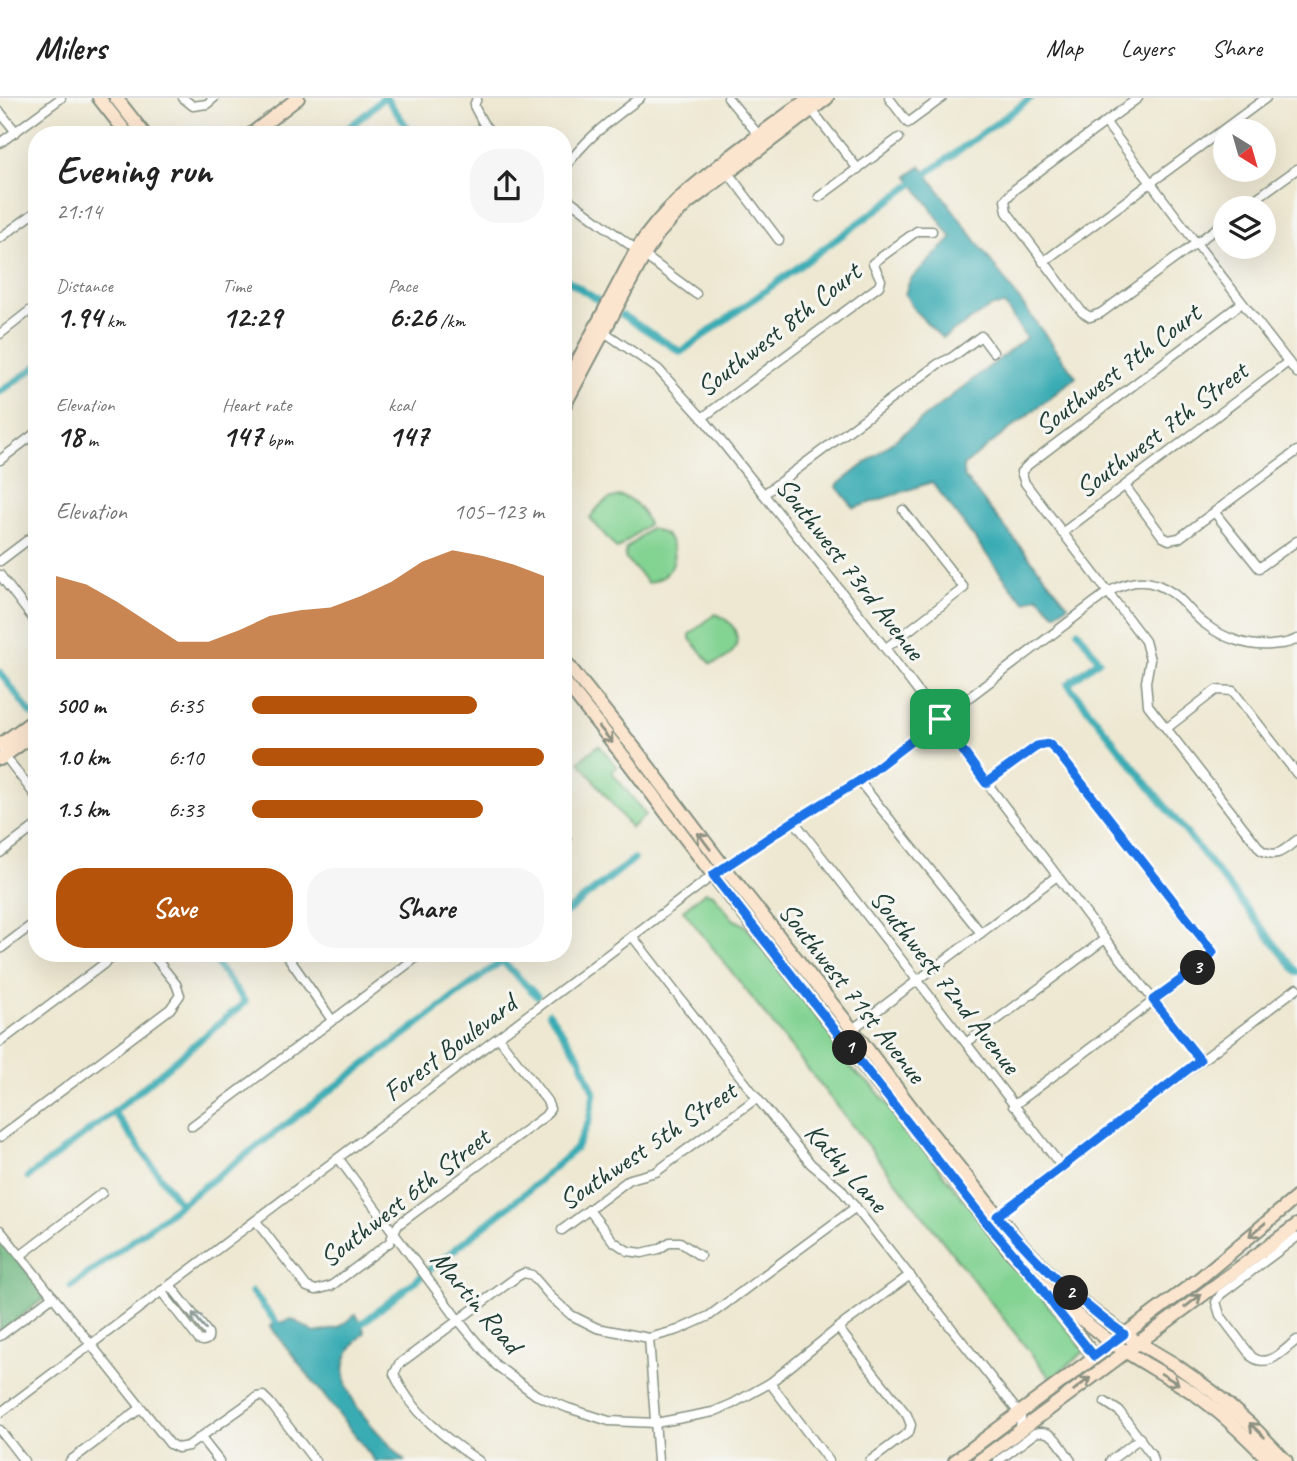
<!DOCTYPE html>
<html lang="en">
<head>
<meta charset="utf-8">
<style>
	:root { --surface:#fff; --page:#f6f6f6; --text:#222; --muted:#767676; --line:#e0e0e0; --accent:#b45309 }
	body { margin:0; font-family:Caveat,sans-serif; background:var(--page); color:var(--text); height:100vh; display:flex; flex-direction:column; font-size:26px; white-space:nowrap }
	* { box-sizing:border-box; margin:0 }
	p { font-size:23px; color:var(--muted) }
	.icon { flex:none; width:38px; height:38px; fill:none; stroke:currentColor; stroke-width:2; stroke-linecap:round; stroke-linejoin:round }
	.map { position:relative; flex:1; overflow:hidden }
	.drawer { position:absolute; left:28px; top:28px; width:544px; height:836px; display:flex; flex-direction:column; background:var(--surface); border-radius:28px; box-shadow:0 7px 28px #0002 }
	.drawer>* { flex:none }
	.needle { width:46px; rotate:143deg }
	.fabs { position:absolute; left:1213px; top:21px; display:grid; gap:14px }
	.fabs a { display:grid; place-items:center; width:63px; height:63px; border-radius:50%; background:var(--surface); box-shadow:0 7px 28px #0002; font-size:35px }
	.pin { position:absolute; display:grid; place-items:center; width:60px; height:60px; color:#fff; margin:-30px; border-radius:14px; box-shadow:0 4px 10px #0006 }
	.km { position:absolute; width:35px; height:35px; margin:-18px; border-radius:50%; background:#222; color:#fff; font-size:19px; line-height:35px; text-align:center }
	.round { display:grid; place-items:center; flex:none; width:74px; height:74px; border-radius:28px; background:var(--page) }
	.summary { display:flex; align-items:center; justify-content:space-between; height:119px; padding:0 28px }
	h1 { font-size:38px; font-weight:700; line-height:52px }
	.metrics { display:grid; grid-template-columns:repeat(3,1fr); gap:10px; height:119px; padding:7px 28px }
	.metrics div { display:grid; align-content:center }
	.metrics b { font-size:30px; font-weight:700 }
	.metrics small { font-size:19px; font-weight:400 }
	.metrics p { font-size:19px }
	.chart { height:196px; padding:14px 28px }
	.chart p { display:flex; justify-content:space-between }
	.chart svg { width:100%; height:126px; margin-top:7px; fill:var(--accent); opacity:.7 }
	.cta { display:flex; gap:14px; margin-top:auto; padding:14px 28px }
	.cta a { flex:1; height:80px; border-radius:28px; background:var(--accent); color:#fff; font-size:28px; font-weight:700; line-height:80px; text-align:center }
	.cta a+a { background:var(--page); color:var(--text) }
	ul { padding:0 28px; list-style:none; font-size:23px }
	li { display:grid; grid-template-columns:112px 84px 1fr; align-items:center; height:52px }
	li i { height:18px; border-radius:9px; background:var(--accent) }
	header { display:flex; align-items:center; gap:42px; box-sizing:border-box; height:98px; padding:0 35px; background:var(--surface); border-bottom:2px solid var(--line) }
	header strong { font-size:33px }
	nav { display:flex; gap:38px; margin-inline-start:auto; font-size:24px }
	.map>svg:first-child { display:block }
</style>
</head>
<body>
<header>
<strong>Milers</strong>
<nav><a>Map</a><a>Layers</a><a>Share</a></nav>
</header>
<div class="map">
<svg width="1297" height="1363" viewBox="0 0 1297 1363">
	<rect width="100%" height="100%" fill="#f6f6f2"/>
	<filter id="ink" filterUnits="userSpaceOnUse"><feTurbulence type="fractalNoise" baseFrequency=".0143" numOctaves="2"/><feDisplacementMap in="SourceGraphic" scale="14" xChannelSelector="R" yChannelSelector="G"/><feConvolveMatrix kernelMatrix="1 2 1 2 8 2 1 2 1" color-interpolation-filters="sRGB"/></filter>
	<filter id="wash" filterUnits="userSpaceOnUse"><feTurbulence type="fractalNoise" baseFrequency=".00686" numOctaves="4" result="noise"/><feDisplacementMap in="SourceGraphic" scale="28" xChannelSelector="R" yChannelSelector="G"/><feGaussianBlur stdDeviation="1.57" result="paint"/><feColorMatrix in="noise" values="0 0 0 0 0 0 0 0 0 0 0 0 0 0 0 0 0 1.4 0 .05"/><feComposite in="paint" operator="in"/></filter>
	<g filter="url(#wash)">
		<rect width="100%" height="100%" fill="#eee8d2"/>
		<g fill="#83d393" stroke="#518864" stroke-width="2">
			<path d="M621 398C636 402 642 412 648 426L617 451 590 420C599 407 605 400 621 398Z"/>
			<path d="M650 430C655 432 661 434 666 437 670 441 672 447 673 452 677 470 664 481 648 485L625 460 626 451Z"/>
			<path d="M715 516C735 522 746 545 727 559 722 563 716 564 711 566L690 541V536Z"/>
			<polygon points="599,647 617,669 612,674 646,717 631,730 579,663"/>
			<path d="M705 794 713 796 733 821 745 827 834 940C843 961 852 975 872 987L1085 1253 1051 1281 683 812Z"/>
		</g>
		<polygon fill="#6ab57d" stroke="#447958" stroke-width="2" points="0,1140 41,1191 45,1200 0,1234"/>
		<g fill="#39abb3" stroke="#2c7474" stroke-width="2">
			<polygon points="921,68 1076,279 963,368 964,379 1068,507 1055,516 1038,498 1025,504 1012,490 932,384 854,410 836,388 1026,240 1005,207 993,208 942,240 914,212 905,196 910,182 952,140 908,78"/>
			<path d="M356 1216 365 1234C359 1241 351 1248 348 1256 330 1295 382 1337 405 1363H375L270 1228 292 1221 315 1235 338 1230Z"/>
		</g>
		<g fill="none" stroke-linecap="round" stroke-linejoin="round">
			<g stroke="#39abb3" stroke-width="7">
				<polyline points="386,0 413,37"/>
				<polyline points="339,37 367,15 383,0"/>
				<polyline points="564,180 599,203"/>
				<polyline points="622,217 681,254 1031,0"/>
				<polyline points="0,294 37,268"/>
				<polyline points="1078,533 1099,562 1068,586 1297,874"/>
				<polyline points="0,574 31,616"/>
				<polyline points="564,816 634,761"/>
				<polyline points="502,863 537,898"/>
				<polyline points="114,1014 180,1106"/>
				<polyline points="28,1079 114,1014 245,904 209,856"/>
				<polyline points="71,1189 511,856"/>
				<polyline points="252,1194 283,1233"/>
				<polyline points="355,1231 529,1092 576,1050 589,1023 594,995 580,960 549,915"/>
			</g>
		</g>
	</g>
	<g filter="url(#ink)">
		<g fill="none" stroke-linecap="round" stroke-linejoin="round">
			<g stroke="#869283" stroke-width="11">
				<g id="street">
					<polyline points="183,0 193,8 207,6 214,0"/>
					<polyline points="477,0 474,8 483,25 493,37"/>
					<polyline points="728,0 762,41"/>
					<polyline points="889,0 908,25 942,0"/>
					<polyline points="1138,0 1015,91 1005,102 1007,114 1082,214 1090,219 1101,215 1225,124"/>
					<polyline points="811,11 858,71"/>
					<polyline points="0,14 16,34"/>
					<polyline points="1106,25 1196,145 1297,275"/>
					<polyline points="0,45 61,0"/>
					<path d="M564 72C583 42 612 21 640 0"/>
					<polyline points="726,72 779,142"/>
					<polyline points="564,98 696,196"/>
					<polyline points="819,99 899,40"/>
					<polyline points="1243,110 1297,71"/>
					<polyline points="0,140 37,113"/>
					<polyline points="1043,164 1266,0"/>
					<path d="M1242 205 1029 366 1021 374 1025 385 1145 543 1150 562 1146 584 1148 607 1261 752C1278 761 1283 752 1297 742"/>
					<polyline points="600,231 658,271 706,324 863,521 1105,841 1201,962"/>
					<polyline points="0,236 37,207"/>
					<polyline points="702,320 879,188 881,182 873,165 917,133 932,133"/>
					<polyline points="0,362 37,334"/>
					<polyline points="1125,388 1163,439 1169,442 1179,440 1297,353"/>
					<polyline points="764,396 938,266 951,260 981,238 993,254"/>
					<polyline points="1215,415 1259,470 1297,443"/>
					<polyline points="1062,435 1288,264"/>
					<polyline points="0,463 37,435"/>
					<polyline points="0,477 37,526"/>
					<polyline points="886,550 964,490 903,412"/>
					<polyline points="1167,630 1216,592 1233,593 1297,676"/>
					<polyline points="3,655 37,700"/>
					<polyline points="859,683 981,835"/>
					<polyline points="986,685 1036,648 1049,646 1059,656 1213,854 1203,866 1013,1008"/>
					<polyline points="794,723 1062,1069"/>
					<polyline points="564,734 567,743 564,748"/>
					<polyline points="0,755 37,727"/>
					<polyline points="632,838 757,1000 811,1066 840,1090 1015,1310 1021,1320 1020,1333"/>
					<polyline points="0,851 37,823"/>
					<polyline points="286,856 332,922"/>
					<polyline points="842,939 1057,778"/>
					<polyline points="0,944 117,856"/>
					<polyline points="966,945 1105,841"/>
					<polyline points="192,1028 421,856"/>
					<polyline points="0,1039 170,911 180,897 176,886 152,856"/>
					<polyline points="339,1061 459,1223 496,1267 536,1297 568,1310 609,1323 656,1325 713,1314 732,1306 770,1285 838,1230 910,1177"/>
					<polyline points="589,1112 613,1143 628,1153 642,1155 659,1151 670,1144 680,1144 700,1158"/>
					<polyline points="997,1118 1297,890"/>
					<polyline points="256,1123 307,1189 316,1192 331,1188 390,1144 394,1134 399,1126 545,1018 550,1011 547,1003 499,940"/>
					<polyline points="0,1132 170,1346 178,1350 188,1348 257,1299 263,1298 270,1305 315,1363"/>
					<polyline points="562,1132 630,1081 656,1074 757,1000"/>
					<path d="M1297 1139 1221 1196 1216 1204 1220 1217 1252 1259C1269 1271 1283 1252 1297 1242"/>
					<polyline points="20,1158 102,1095"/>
					<path d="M161 1193 199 1242 203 1243C208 1242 209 1240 208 1235L170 1187"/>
					<polyline points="838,1230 907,1317 911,1327 909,1334 870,1363"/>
					<polyline points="0,1238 53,1198"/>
					<polyline points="649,1240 658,1363"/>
					<polyline points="770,1285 829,1363"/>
					<polyline points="1105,1304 1119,1313 1151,1356 1153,1363"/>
					<path d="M0 1315 724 769 795 722 859 683 1108 494C1132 481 1150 479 1174 496 1185 504 1193 518 1205 526 1223 540 1248 549 1271 547 1280 546 1289 546 1297 541"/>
					<polyline points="0,1332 24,1363"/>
					<polyline points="201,1340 219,1363"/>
					<polyline points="70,1363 141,1310"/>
					<path d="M479 1363C446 1341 411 1314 394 1276L399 1266 518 1178 524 1175 532 1177 551 1199 571 1217 597 1230 649 1240 678 1232 709 1218 856 1109"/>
					<path d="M998 1363 1035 1335C1053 1329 1062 1350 1071 1363"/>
					<polyline points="1110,1363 1140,1340"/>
				</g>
			</g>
			<g stroke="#869283" stroke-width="16">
				<g id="secondary">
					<polyline points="99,0 128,37"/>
					<polyline points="116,0 145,37"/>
					<polyline points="250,37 298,0"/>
					<path d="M564 289 637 151C664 110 692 89 730 59 756 39 783 20 809 0"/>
					<polyline points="564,308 645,156 657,137 675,117 689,104 827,0"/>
					<polyline points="564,562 639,656 724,769 852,931 920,1021 1018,1143 1052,1178 1090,1211 1124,1236 1174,1266 1213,1294 1250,1326 1286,1363"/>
					<path d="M564 583 628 664 713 777 1010 1153C1039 1184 1070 1213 1104 1239 1133 1260 1165 1276 1195 1296 1222 1315 1247 1339 1270 1363"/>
					<polyline points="0,647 37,620"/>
					<polyline points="0,661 37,634"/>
					<polyline points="1049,1200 1094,1258"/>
					<polyline points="955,1363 1199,1181 1297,1099"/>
					<polyline points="979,1363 1297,1127"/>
				</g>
			</g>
			<use href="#street" stroke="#fff" stroke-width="8"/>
			<use href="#secondary" stroke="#fbe5cf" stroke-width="12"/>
		</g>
		<defs><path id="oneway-shaft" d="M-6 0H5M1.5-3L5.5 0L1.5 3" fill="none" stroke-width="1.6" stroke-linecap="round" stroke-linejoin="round" transform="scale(1.75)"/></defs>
		<g stroke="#8d9182">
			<use href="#oneway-shaft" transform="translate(606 637) rotate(51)"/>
			<use href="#oneway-shaft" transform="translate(704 743) rotate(-127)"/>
			<use href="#oneway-shaft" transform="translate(1257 1132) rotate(139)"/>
			<use href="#oneway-shaft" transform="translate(1193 1203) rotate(-37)"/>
			<use href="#oneway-shaft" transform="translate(1170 1281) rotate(31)"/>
			<use href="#oneway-shaft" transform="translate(1082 1286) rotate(-37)"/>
			<use href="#oneway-shaft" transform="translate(1257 1332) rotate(-136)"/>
		</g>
		<use stroke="#8f9e9a" href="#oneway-shaft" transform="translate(199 1223) rotate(-129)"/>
	</g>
	<g fill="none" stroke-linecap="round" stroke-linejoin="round" filter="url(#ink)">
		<g stroke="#fff" stroke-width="14">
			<path id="route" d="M940 621 986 685 1037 648 1049 646 1059 656 1213 854 1203 866 1153 902 1200 962 1062 1069 997 1118C1035 1163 1076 1202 1124 1236L1094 1258 1057 1212 1034 1180 987 1125 713 777 794 723 859 683Z"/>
		</g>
		<use href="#route" stroke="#1a73e8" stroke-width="9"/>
	</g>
	<g text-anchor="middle" stroke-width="6" stroke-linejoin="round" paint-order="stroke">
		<g font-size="28" fill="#1f3d34" stroke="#f6f6f2">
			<text transform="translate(778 231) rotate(-38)" y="10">Southwest 8th Court</text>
			<text transform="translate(1117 271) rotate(-37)" y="10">Southwest 7th Court</text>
			<text transform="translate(1161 331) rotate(-37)" y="10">Southwest 7th Street</text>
			<text transform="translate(851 470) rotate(52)" y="10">Southwest 73rd Avenue</text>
			<text transform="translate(946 883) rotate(52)" y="10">Southwest 72nd Avenue</text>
			<text transform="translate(853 894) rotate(52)" y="10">Southwest 71st Avenue</text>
			<text transform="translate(449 949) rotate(-37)" y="10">Forest Boulevard</text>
			<text transform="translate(647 1047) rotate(-34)" y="10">Southwest 5th Street</text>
			<text transform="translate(847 1069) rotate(48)" y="10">Kathy Lane</text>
			<text transform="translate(404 1099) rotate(-38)" y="10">Southwest 6th Street</text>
			<text transform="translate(477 1203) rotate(50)" y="10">Martin Road</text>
		</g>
	</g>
</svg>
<div class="fabs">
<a><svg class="needle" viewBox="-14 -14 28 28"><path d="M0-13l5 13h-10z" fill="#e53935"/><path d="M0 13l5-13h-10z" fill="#767676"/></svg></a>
<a><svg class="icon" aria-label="layers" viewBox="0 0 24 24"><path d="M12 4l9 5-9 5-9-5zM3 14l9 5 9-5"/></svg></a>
</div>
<div class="pin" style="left:940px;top:621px;background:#1e9e55"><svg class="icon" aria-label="arrive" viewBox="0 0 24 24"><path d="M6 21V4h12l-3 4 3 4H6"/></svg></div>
<b class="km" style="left:850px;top:950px">1</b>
<b class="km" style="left:1071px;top:1195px">2</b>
<b class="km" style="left:1198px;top:870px">3</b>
<section class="drawer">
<div class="summary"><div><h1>Evening run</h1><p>21:14</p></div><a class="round"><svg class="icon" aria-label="share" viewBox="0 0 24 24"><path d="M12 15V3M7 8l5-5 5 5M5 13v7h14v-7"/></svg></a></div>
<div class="metrics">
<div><p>Distance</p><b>1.94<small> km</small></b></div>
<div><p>Time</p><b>12:29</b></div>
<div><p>Pace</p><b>6:26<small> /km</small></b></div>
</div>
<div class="metrics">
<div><p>Elevation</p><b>18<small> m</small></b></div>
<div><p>Heart rate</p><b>147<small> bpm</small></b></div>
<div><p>kcal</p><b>147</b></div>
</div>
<div class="chart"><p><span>Elevation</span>105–123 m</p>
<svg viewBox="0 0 160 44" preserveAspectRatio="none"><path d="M0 44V15L10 18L20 24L30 31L40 38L50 38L60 34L70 29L80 27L90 26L100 22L110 17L120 10L130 6L140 8L150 11L160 15V44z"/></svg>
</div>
<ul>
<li><b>500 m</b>6:35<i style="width:77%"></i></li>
<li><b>1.0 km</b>6:10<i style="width:100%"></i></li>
<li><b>1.5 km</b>6:33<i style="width:79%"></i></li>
</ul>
<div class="cta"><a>Save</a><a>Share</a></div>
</section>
</div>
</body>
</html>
